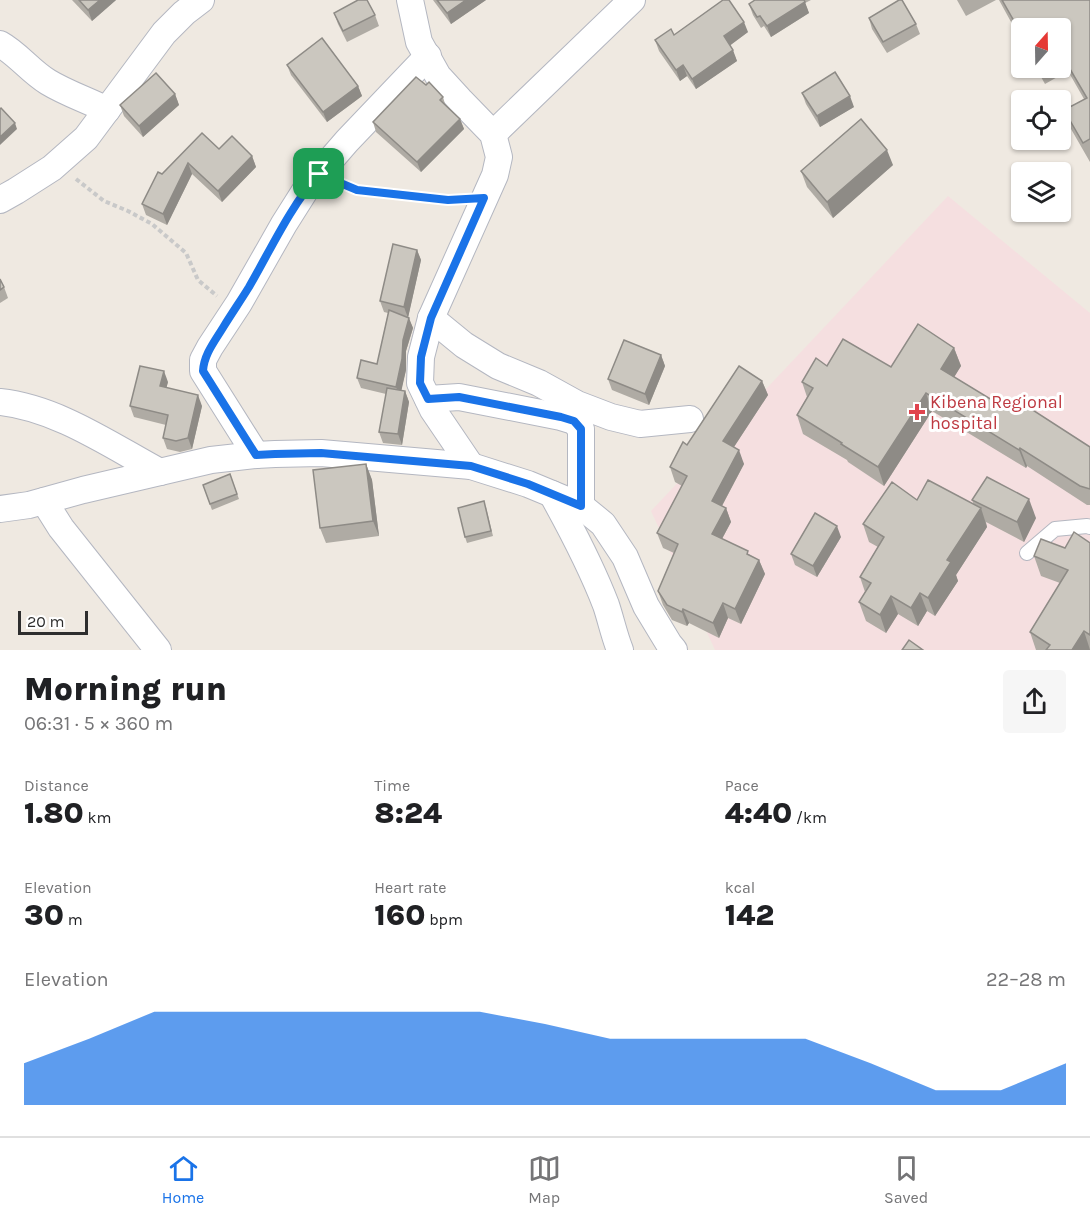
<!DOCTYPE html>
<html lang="en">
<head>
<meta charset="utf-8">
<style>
	:root { --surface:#fff; --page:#f6f6f6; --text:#202124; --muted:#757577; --line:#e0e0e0; --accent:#1a73e8 }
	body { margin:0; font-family:Karla,sans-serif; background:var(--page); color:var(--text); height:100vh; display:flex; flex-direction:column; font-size:22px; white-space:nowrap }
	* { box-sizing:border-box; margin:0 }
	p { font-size:20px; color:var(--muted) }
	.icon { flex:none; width:33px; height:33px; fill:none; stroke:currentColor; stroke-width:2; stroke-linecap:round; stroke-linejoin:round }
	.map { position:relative; height:650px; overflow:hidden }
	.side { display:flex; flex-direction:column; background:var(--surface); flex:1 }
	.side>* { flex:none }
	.needle { width:39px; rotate:20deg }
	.tools { position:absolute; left:1011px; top:18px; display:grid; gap:12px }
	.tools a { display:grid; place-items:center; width:60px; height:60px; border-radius:6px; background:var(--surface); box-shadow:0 2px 4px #0004; font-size:30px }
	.scale { position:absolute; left:18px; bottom:15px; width:70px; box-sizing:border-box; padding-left:6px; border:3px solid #2e2e2e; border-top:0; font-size:16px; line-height:21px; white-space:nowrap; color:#2e2e2e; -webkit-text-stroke:4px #fff; paint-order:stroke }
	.pin { position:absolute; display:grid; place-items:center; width:51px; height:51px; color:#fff; margin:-26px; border-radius:12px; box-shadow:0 3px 9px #0006 }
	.round { display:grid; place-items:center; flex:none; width:63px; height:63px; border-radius:6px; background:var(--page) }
	.headline { display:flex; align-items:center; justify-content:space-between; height:102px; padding:0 24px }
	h1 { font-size:33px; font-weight:800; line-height:45px }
	.figures { display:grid; grid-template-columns:repeat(3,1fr); gap:9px; height:102px; padding:6px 24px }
	.figures div { display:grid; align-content:center }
	.figures b { font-size:30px; font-weight:800 }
	.figures small { font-size:16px; font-weight:400 }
	.figures p { font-size:16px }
	.chart { height:168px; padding:12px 24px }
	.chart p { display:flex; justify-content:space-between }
	.chart svg { width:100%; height:108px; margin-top:6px; fill:var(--accent); opacity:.7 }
	.menu { display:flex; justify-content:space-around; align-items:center; height:84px; border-top:2px solid var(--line); background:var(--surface); font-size:16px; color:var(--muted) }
	.menu a { display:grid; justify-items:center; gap:3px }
	.menu .active { color:var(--accent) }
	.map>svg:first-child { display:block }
</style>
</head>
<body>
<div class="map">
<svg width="1090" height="650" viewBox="0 0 1090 650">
	<rect width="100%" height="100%" fill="#efe9e1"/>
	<polygon fill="#f5dfe0" points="948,196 1090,313 1090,650 715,650 651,511"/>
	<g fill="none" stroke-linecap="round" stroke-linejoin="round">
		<g stroke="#b4b7c1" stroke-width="16">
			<polyline id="service" points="1027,553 1055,529 1087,526 1090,527"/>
		</g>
		<g stroke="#b4b7c1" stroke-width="28">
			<g id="minor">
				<polyline points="410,0 419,42 438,76 460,100 493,134 499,157 495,175 431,318 421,357 420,383 433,410 471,466"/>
				<path d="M0 44C18 54 30 71 48 82 66 93 87 100 107 110"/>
				<polyline points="493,134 632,0"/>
				<polyline points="0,200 16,191 52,168 86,138 164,33 184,13 201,0"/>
				<polyline points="431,318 464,345 498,366 539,383 577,404 611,417 640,424 690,419"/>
				<polyline points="428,399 459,397 561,417 574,421 581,429 581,506"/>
				<path d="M0 402C57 408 110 445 160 472"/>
				<polyline points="256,455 203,371 203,360 210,347 239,303 284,224 308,186 347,141 428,56"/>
				<path d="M552 494C572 530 591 566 606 605 611 620 614 635 620 650"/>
				<polyline points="44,501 61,528 158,650"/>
				<polyline points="0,509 29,505 83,490 211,460 256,455 275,454 321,453 471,466 528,484 581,506 603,524 625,557 646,606 669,644 674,650"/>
			</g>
		</g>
		<g stroke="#c9c9c9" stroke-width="4" stroke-dasharray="4.5 3" stroke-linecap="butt">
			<polyline points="76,179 104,201 128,211 152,224 186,253 198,280 217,296"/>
			<polyline points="342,183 357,190 448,200 459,199"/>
		</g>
		<use href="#service" stroke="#fff" stroke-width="14"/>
		<use href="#minor" stroke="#fff" stroke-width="26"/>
	</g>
	<g fill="#afaba4">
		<polygon points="72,0 116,0 92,21"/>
		<polygon points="433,0 486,0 451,24"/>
		<polygon points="755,0 811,0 805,3 809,13 771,37 764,26 761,28 753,15 749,4"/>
		<polygon points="957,0 996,0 966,16"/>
		<polygon points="999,0 1090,0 1090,162 1071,129 1064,110 1084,99 1068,71 1045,84 1036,68 1060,68 1060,28 1022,28 1022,42"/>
		<polygon points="334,13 375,15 379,26 347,42 338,24"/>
		<polygon points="869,18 916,24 920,34 887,53 872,29"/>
		<polygon points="748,32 730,45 737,61 696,89 687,76 680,81 659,51 655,40 674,35"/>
		<polygon points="287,65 358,86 362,96 327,122 291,75"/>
		<polygon points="426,85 443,97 445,104 460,119 464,129 421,172 376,132 373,122"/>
		<polygon points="802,93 854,107 820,127 806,104"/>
		<polygon points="175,94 179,105 143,137 124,116 120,105"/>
		<polygon points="219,149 252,156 256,167 222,202 192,174 167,225 146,215 142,204 162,174"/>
		<polygon points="893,165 833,218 807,187 801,171"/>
		<polygon points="417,250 421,260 408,317 413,328 406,351 406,370 401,390 405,391 409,402 402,445 383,443 379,432 386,394 361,388 357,378 377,364 388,313 384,312 380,301"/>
		<polygon points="0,279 4,287 8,298 0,303"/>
		<polygon points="954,348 961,366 954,377 1015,414 1090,447 1090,505 1087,505 1027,466 1026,468 932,411 884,486 848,462 847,460 803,434 797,415 807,397 802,382 827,366 891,367"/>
		<polygon points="661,355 665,366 649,405 612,390 608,379"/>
		<polygon points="762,381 768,395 734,447 744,464 722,506 726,508 731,522 722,539 750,555 759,560 765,574 741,624 728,618 719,638 689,623 687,626 672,620 663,605 658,591 674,553 663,548 657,533 682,486 675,482 670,467 687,445"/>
		<polygon points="168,382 166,388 202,406 192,449 180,452 167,449 163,438 166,425 134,417 130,406"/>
		<polygon points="366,464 372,480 379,536 326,543 320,528"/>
		<polygon points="230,474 239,499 212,510 203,485"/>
		<polygon points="917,500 974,505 972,500 1036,518 1024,542 986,522 987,527 956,575 958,581 935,616 927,611 918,626 898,614 886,633 866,621 859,602 865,592 860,577 878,547 869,542 863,524"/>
		<polygon points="486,507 493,536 467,543 465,537"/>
		<polygon points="841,537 817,577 795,565 791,554"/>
		<polygon points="1090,543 1090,650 1036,650 1030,632 1060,583 1041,576 1034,556 1065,548"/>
	</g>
	<g fill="#8e8b86">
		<polygon points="100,0 116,0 92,21 88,10"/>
		<polygon points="466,0 486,0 451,24 447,13"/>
		<polygon points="805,2 809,13 771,37 767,26"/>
		<polygon points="744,22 748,32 728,47 724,36"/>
		<polygon points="733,50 737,61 696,89 692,79"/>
		<polygon points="683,65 687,76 680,81 676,70"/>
		<polygon points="358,86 362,96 327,122 323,112"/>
		<polygon points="175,94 179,105 143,137 139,126"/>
		<polygon points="850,96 854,107 820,127 817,116"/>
		<polygon points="460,119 464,129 421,172 417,162"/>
		<polygon points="15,123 17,129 0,145 0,137"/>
		<polygon points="887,150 893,165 833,218 827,202"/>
		<polygon points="252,156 256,167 222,202 218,191"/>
		<polygon points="188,163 192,174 167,225 163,214"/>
		<polygon points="417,250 421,260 408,318 404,307"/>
		<polygon points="409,318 413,328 406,351 406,370 400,397 396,387 403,340"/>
		<polygon points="954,348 961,366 948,387 941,369"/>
		<polygon points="661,355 665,366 649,405 645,394"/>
		<polygon points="164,371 168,382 164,397 160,386"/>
		<polygon points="762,381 768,395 728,456 723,441"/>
		<polygon points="405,391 409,402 402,445 398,434"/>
		<polygon points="926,393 932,411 884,486 878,467"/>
		<polygon points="198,395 202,406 192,449 188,438"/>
		<polygon points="1020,448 1027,466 1026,468 1019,450"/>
		<polygon points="739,450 744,464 717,515 712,501"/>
		<polygon points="366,464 372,480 379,536 373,521"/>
		<polygon points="1029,499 1036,518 1024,542 1017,522"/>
		<polygon points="726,508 731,522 717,548 712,534"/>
		<polygon points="981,508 987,527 956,575 958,581 935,616 928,598 947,560"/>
		<polygon points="837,526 841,537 817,577 813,566"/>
		<polygon points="759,560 765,574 741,624 735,609"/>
		<polygon points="920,593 927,611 918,626 911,608"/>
		<polygon points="891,596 898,614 886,633 880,615"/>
		<polygon points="723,603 728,618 719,638 713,623"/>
		<polygon points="683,609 689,623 687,626 682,612"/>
		<polygon points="1084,631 1090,650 1072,650"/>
	</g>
	<g fill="#cbc7bf" stroke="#8e8b86" stroke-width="1.5">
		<polygon points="79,0 100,0 88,10"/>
		<polygon points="358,0 367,0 375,15 343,31 334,13"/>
		<polygon points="437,0 466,0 447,13"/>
		<polygon points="723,0 729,0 744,22 724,36 733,50 692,79 683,65 676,70 655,40 671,29 674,35"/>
		<polygon points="755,0 804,0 805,2 767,26 760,16 757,17 749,4"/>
		<polygon points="899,0 902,0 916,24 883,42 869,18"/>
		<polygon points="1002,0 1090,0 1090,139 1083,143 1064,110 1087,98 1060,52 1060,28 1022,28 1022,35"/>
		<polygon points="322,38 358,86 323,112 287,65"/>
		<polygon points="835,72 850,96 817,116 802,93"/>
		<polygon points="156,73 175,94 139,126 120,105"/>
		<polygon points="416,77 426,85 429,82 443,97 440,100 460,119 417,162 373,122"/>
		<polygon points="1,108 15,123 0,137 0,109"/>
		<polygon points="861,119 887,150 827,202 801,171"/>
		<polygon points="202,133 219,149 232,136 252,156 218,191 188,163 163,214 142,204 158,172 162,174"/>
		<polygon points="393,244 417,250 404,307 380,301"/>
		<polygon points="0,279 4,287 0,290"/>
		<polygon points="389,310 409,318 403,340 402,359 396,387 357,378 361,360 377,364"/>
		<polygon points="918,324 954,348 941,369 1015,414 1022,403 1090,447 1090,489 1080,486 1020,448 1019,450 926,393 878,467 841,444 842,443 797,415 813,388 802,382 816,358 827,366 843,339 891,367"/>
		<polygon points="624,340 661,355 645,394 608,379"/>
		<polygon points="140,366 164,371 160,386 198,395 188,438 176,441 163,438 168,415 130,406"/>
		<polygon points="739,366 762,381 723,441 739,450 712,501 726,508 712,534 748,551 747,554 759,560 735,609 723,603 713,623 683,609 682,612 667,605 658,591 678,544 657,533 687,476 670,467 683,442 687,445"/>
		<polygon points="387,388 405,391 398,434 379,432"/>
		<polygon points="366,464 373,521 320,528 313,470"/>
		<polygon points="230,474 237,494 210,504 203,485"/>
		<polygon points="987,477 1029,499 1017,522 972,500"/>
		<polygon points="928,480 981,508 947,560 951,562 928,598 920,593 911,608 891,596 880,615 859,602 871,583 860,577 884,537 863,524 892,482 917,500"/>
		<polygon points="484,501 491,531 465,537 458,508"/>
		<polygon points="815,513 837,526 813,566 791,554"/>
		<polygon points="1074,532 1090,543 1090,635 1084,631 1072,650 1046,650 1050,645 1030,632 1068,570 1034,556 1041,539 1065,548"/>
		<polygon points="909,640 923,650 902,650"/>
	</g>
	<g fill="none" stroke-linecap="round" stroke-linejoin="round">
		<g stroke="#fff" stroke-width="12">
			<path id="route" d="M319 174 357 190 448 200 484 198 431 318 421 357 420 383 428 399 459 397 561 417 574 421 581 429V506L528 484 471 466 321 453 275 454 256 455 203 371C204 354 215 341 224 326 232 313 241 300 249 287 271 249 290 207 319 174Z"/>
		</g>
		<use href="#route" stroke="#1a73e8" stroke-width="8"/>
	</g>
	<path fill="#e0444e" stroke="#fff" stroke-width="2" d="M914 403h6v6h6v6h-6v6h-6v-6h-6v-6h6z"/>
	<g text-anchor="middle" stroke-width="6" stroke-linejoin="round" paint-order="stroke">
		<g font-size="18" fill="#be3a42" stroke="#fff" text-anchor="start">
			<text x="930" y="408">Kibena Regional<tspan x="930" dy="21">hospital</tspan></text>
		</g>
	</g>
</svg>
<div class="tools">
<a><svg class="needle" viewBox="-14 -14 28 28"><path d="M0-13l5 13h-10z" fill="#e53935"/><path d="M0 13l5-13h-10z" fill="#757577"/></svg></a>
<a><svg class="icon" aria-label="locate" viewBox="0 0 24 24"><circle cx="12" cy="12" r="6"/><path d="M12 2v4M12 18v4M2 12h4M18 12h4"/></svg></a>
<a><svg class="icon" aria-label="layers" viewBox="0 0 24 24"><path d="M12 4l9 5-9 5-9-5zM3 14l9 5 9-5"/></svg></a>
</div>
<div class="scale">20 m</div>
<div class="pin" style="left:319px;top:174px;background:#1e9e55"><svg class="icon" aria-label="arrive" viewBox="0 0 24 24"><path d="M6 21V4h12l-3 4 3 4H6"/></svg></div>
</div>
<section class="side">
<div class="headline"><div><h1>Morning run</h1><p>06:31 · 5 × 360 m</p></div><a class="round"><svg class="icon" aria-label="share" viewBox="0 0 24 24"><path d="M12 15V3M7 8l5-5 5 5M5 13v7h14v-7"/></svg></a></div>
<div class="figures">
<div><p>Distance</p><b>1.80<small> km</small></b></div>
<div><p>Time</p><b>8:24</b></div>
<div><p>Pace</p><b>4:40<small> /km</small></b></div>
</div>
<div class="figures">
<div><p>Elevation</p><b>30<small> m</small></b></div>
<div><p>Heart rate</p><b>160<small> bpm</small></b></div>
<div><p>kcal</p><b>142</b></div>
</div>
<div class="chart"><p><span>Elevation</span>22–28 m</p>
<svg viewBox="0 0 160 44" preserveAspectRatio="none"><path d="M0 44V27L10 17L20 6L30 6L40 6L50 6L60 6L70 6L80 11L90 17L100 17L110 17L120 17L130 27L140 38L150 38L160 27V44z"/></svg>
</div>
</section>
<nav class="menu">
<a class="active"><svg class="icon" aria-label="home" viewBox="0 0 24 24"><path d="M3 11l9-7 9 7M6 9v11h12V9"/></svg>Home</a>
<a><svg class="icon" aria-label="map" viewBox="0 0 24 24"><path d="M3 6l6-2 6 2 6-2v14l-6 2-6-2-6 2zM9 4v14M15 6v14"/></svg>Map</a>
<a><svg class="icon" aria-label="saved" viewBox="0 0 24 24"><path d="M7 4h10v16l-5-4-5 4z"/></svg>Saved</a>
</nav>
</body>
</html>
